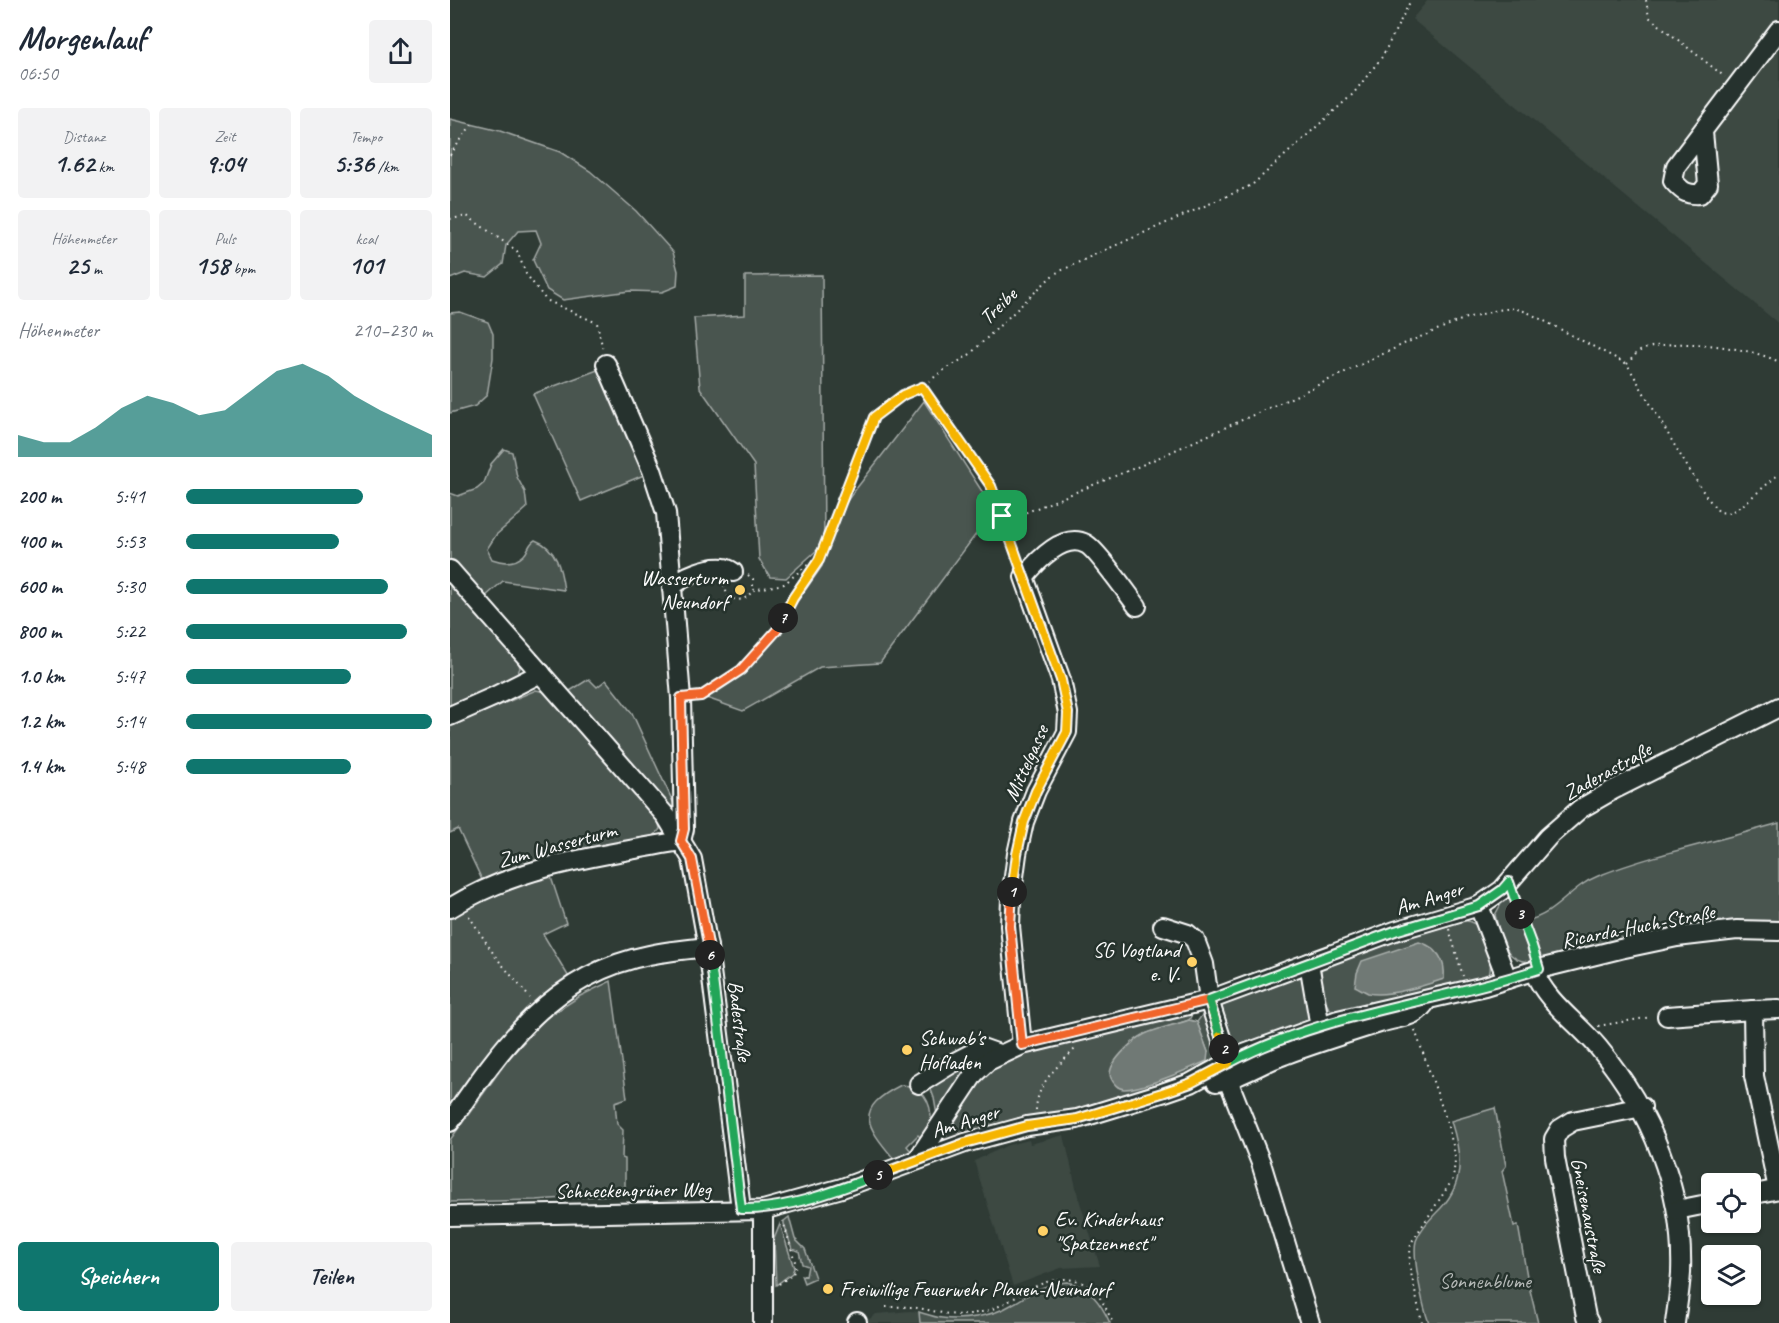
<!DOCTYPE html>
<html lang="de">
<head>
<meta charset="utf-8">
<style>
	:root { --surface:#fff; --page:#f2f2f3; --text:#1f2937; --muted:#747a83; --accent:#0f766e }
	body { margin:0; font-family:Caveat,sans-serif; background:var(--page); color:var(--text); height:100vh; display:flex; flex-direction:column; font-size:22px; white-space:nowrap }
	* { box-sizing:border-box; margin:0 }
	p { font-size:20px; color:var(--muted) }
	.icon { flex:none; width:33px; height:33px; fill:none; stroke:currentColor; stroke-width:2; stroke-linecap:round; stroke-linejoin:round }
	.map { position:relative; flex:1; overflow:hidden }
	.panel { display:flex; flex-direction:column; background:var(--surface); width:450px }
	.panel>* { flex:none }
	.fabs { position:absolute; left:1251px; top:1173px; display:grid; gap:12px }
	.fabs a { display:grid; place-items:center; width:60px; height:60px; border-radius:6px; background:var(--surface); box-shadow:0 2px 4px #0004; font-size:30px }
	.pin { position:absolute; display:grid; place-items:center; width:51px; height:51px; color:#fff; margin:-26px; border-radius:12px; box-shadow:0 3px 9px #0006 }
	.km { position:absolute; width:30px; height:30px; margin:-15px; border-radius:50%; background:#222; color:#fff; font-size:16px; line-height:30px; text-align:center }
	.round { display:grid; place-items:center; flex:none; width:63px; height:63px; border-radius:6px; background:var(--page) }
	.headline { display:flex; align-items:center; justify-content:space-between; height:102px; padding:0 18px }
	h1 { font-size:33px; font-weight:700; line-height:45px }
	.metrics { display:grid; grid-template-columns:repeat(3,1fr); gap:9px; height:102px; padding:6px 18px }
	.metrics div { display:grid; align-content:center; border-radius:6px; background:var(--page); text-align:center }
	.metrics b { font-size:26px; font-weight:700 }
	.metrics small { font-size:16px; font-weight:400 }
	.metrics p { font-size:16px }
	.chart { height:168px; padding:12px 18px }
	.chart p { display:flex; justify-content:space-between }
	.chart svg { width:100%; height:108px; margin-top:6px; fill:var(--accent); opacity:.7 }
	.button { display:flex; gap:12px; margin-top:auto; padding:12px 18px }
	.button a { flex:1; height:69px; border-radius:6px; background:var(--accent); color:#fff; font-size:24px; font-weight:700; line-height:69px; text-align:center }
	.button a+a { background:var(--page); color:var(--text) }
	ul { padding:0 18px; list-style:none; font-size:20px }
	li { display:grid; grid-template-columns:96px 72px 1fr; align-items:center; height:45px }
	li i { height:15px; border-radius:8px; background:var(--accent) }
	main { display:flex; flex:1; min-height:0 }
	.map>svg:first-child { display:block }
</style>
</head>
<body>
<main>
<section class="panel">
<div class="headline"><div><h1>Morgenlauf</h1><p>06:50</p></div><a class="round"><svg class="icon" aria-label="share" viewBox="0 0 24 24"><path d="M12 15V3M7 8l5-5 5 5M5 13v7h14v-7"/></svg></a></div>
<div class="metrics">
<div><p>Distanz</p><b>1.62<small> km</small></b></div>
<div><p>Zeit</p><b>9:04</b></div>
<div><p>Tempo</p><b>5:36<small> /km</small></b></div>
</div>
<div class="metrics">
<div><p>Höhenmeter</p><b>25<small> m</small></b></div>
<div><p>Puls</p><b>158<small> bpm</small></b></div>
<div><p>kcal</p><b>101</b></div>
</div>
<div class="chart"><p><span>Höhenmeter</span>210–230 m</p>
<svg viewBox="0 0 160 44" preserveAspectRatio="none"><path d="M0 44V35L10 38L20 38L30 32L40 24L50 19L60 22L70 27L80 25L90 17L100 9L110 6L120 11L130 19L140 25L150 30L160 35V44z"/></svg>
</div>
<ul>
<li><b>200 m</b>5:41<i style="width:72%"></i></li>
<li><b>400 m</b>5:53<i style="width:62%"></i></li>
<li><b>600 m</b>5:30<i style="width:82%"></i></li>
<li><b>800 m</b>5:22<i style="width:90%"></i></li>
<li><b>1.0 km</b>5:47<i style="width:67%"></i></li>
<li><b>1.2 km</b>5:14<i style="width:100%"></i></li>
<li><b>1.4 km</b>5:48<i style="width:67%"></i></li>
</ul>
<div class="button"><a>Speichern</a><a>Teilen</a></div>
</section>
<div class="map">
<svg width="1329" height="1323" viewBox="0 0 1329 1323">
	<rect width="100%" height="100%" fill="#2f3b35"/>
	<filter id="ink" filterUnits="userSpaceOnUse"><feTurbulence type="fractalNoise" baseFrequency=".0167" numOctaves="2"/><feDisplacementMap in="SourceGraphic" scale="12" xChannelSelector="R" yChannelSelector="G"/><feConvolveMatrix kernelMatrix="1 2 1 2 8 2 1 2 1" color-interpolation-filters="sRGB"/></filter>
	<g filter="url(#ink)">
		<g fill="#3c4842">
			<polygon points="978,0 1329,0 1329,324 962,19"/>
			<polygon points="614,1135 628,1196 650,1266 611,1268 563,1286 524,1161 558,1145 579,1140 580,1144"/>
			<polygon points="460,1311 469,1312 470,1323 414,1323 426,1314"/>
		</g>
		<g fill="#4a544f" stroke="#a4aaa7" stroke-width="1.5">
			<polygon points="0,119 50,131 110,152 140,171 186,211 223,252 228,271 227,286 212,292 180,291 113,300 97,290 83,260 91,243 86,230 68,231 56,245 53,264 37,277 15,273 0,279"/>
			<polygon points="372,275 374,542 389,511 474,401 544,510 430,663 370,667 293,711 251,696 291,670 327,630 372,566 367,550 336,578 320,577 309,559 304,465 250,388 244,318 295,315 295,276"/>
			<polygon points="10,312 38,322 43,334 43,358 37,395 25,406 0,413 0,313"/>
			<polygon points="153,368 201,472 131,501 83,394"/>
			<path d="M54 449 62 452 67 477 75 492 77 508 46 535 37 549 42 559C53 563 65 564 74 555 79 550 78 544 85 540 107 548 111 569 114 590L53 581 35 597 0 564V493L8 496 27 489 34 483 41 464Z"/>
			<polygon points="0,578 68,659 70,668 65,678 0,708"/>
			<polygon points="139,679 147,687 156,680 182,713 229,815 224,815 115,694"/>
			<polygon points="86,690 96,692 208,818 210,829 205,835 193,840 34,884 8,829 0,833 0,726"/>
			<path d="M1329 823V925L1169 943 1079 962C1053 961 1051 936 1045 915L1051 904 1065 893 1075 921C1108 914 1118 888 1148 876 1206 853 1269 841 1329 823Z"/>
			<polygon points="100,874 116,923 93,934 120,979 0,1116 0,915 19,906"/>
			<path d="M1008 919C1014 920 1022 921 1026 925 1038 936 1043 962 1039 976L887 1014C871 1007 870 983 871 967L879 959Z"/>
			<polygon points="847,975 855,977 862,1013 859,1021 784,1052 768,1006"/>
			<polygon points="161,981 177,1098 165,1102 167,1124 173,1130 172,1158 175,1159 175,1194 86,1200 0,1202 0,1140 59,1058 95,1019 130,996"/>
			<polygon points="744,1011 739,1020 695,1034 686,1040 758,1052 747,1022 752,1015 756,1016 769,1059 764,1066 667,1103 514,1135 508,1133 502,1123 543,1061"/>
			<polygon points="512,1065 518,1069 487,1115 484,1098 479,1084"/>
			<path d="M451 1085C472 1085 482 1102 481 1122 481 1125 481 1129 480 1132 478 1135 475 1136 472 1139L468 1135 457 1146 461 1151 444 1159C415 1124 404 1109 451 1085Z"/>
			<path d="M1045 1108 1056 1166 1052 1171 1064 1226 1068 1225 1078 1282 1088 1323H979C973 1307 962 1256 966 1241 971 1228 981 1218 991 1208 1016 1181 1011 1153 1001 1121Z"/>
			<polygon points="339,1217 345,1239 355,1249 365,1278 354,1283 351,1275 356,1276 358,1266 352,1264 349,1251 342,1249 334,1224 334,1221"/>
			<polygon points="330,1224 344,1268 342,1273 326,1285 324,1239"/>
			<path d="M617 1282C639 1286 651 1303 660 1323H470L469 1312C476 1314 484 1317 492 1318 513 1321 543 1316 561 1305 582 1293 592 1284 617 1282Z"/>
		</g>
		<g fill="#707975" stroke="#a9afac" stroke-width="1.5">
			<path d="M969 942C987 947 996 960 994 979 976 985 937 998 918 993 914 991 909 988 905 986L907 973 912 961Z"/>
			<path d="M739 1020 747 1022 758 1052 757 1061C739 1069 692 1089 674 1089 668 1089 663 1083 661 1078 655 1065 683 1040 695 1034 709 1028 725 1025 739 1020Z"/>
		</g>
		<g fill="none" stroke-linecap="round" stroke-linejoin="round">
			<g stroke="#fff" stroke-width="22">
				<g id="minor">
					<path d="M1253 132 1258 184 1250 194C1236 195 1232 191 1223 181L1226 166 1329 30"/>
					<polyline points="0,570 216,816 231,841 234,829 231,698 216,513 202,470 156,364"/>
					<path d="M222 587C232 576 259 566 274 568 277 568 280 570 283 572"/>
					<polyline points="0,716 43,697 91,673"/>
					<polyline points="1029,906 1057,979"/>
					<path d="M0 908C69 865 152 855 231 841L242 859 258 947 291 1209"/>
					<polyline points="713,926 738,934 745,940 754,964 759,1000 779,1063"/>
					<polyline points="859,963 870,1027"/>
					<path d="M1084 971C1096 1002 1127 1022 1148 1047 1201 1111 1234 1189 1231 1273 1230 1290 1227 1307 1225 1323"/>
					<polyline points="1217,1016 1303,1010"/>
					<path d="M572 1045 560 926 561 899 567 854 574 822 586 791 617 732 618 713 611 680 574 577C587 561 614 532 636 544 646 549 678 594 687 606"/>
					<polyline points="778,1080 811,1163 860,1323"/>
					<path d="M766 1082C790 1078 811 1063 834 1055 866 1043 898 1033 930 1023 950 1016 965 1020 977 1000"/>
					<polyline points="469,1084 501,1064 532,1048 549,1054"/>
					<path d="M0 1122C53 1045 102 974 199 955 218 951 239 949 258 947"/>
					<polyline points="467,1160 524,1074 538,1061 572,1045 759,1000 945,931 1029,906 1052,890 1098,837 1130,809 1163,790 1329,707"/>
					<polyline points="1328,1189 1304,1076 1303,1010 1329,1009"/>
					<polyline points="1300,1195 1329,1189"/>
					<polyline points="313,1210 313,1323"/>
					<polyline points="1227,1210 1262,1203"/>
					<polyline points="0,1216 313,1210 392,1188 515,1143 577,1126 627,1119 712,1093 741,1083 794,1054 888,1020 1035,986 1089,969 1170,949 1227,937 1287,930 1329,931"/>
					<polyline points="407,1322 407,1323"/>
					<polyline points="1139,1323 1136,1317 1105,1158 1104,1139 1110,1129 1123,1121 1192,1107"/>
				</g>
			</g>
			<g stroke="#fff" stroke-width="2" stroke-dasharray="1.5 4.5" stroke-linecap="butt">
				<polyline points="1196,0 1199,17 1275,77"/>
				<polyline points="0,155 22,124"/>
				<polyline points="0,219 17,216 67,251 76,274 96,300 147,323 153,350"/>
				<path d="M1177 364C1181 360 1185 354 1190 351 1219 336 1301 347 1329 362"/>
				<polyline points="472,387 541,486 568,559"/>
				<polyline points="552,516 577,512 692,465 843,397 958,342 1016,318 1048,310 1064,308 1077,312 1177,364 1235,463 1256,496 1269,512 1280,513 1294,504 1329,474"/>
				<polyline points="298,575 303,579 303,590"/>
				<path d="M274 585 278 597C290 602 296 600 303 590L334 584 356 566 369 559"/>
				<polyline points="245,697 251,696 291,670 327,630 343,598 369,559 425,417 453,395 472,387 491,372 519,355 604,274 644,255 802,185 903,94 932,57 961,0"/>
				<polyline points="1064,899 1085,955"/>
				<polyline points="19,916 45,956 80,998"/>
				<polyline points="999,929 1013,976"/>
				<polyline points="1148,1026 1201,1017"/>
				<polyline points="965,1030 995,1116 1004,1149 1005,1161 1003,1179 961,1243 959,1264 972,1323"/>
				<path d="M586 1110C587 1083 607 1067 625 1049"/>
				<polyline points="329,1284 343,1274 346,1265 333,1221"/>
				<path d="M436 1307C446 1307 458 1306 468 1308 494 1313 504 1318 531 1312 548 1309 562 1299 577 1291 597 1279 621 1273 641 1288 651 1295 658 1313 663 1323"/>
			</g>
			<use href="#minor" stroke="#26332d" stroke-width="18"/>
		</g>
	</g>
	<g fill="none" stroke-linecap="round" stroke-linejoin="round" filter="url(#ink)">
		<g stroke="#fff" stroke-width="12">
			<polyline id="split-1" points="552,516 611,680 618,713 617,732 586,791 574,822 567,854 562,892"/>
		</g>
		<g stroke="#fff" stroke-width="12">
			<polyline id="split-2" points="562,892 560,926 572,1045 759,1000 774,1049"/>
		</g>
		<g stroke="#fff" stroke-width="12">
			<path id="split-3" d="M774 1049 779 1063C875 1012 987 1003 1089 969L1082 946 1070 914"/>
		</g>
		<g stroke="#fff" stroke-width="12">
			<polyline id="split-4" points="770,1036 759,1000 945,931 1029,906 1052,890 1059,882 1070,914"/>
		</g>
		<g stroke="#fff" stroke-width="12">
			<polyline id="split-5" points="428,1175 515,1143 577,1126 627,1119 712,1093 741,1083 779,1063 770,1036"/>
		</g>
		<g stroke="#fff" stroke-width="12">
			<path id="split-6" d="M260 955 291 1209C338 1210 385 1191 428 1175"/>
		</g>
		<g stroke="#fff" stroke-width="12">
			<polyline id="split-7" points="260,955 242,859 231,841 234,829 231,698 251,696 291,670 327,630 333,618"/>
		</g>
		<g stroke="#fff" stroke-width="12">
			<polyline id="split-8" points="333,618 343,598 369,560 424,417 453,395 472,387 541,486 552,516"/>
		</g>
		<use href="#split-1" stroke="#f5b400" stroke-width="8"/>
		<use href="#split-2" stroke="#f0652b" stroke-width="8"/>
		<use href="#split-3" stroke="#22a559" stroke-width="8"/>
		<use href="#split-4" stroke="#22a559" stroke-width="8"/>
		<use href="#split-5" stroke="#f5b400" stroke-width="8"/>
		<use href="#split-6" stroke="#22a559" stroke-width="8"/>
		<use href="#split-7" stroke="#f0652b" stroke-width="8"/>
		<use href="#split-8" stroke="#f5b400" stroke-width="8"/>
	</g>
	<g fill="#ffd166" stroke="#26332d" stroke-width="2">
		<circle cx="290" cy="590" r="6"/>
		<circle cx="742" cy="962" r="6"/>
		<circle cx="457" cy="1050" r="6"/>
		<circle cx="593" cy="1231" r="6"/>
		<circle cx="378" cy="1289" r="6"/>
	</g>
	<g text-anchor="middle" stroke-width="5" stroke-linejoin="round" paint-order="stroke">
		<g font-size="21" fill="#fff" stroke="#26332d">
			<text transform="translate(548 306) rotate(-44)" y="7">Treibe</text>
			<text transform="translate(576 763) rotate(-66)" y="7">Mittelgasse</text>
			<text transform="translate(1157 771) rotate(-29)" y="7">Zaderastraße</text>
			<text transform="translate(107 845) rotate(-15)" y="7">Zum Wasserturm</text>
			<text transform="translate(979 898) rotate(-17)" y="7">Am Anger</text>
			<text transform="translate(1188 926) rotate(-11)" y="7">Ricarda-Huch-Straße</text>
			<text transform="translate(290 1021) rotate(83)" y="7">Badestraße</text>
			<text transform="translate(515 1121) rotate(-17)" y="7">Am Anger</text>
			<text transform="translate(183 1190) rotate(-1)" y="7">Schneckengrüner Weg</text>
			<text transform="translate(1139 1215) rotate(79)" y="7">Gneisenaustraße</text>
		</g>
		<g font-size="21" fill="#fff" stroke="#26332d" text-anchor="start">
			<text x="278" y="585" text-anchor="end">Wasserturm<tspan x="278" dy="24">Neundorf</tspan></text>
			<text x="730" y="957" text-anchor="end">SG Vogtland<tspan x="730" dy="24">e. V.</tspan></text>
			<text x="469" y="1045">Schwab's<tspan x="469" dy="24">Hofladen</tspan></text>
			<text x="605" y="1226">Ev. Kinderhaus<tspan x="605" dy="24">"Spatzennest"</tspan></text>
			<text x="390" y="1296">Freiwillige Feuerwehr Plauen-Neundorf</text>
		</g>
		<g font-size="21" fill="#b7bbb9" stroke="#26332d">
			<text x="1035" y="1288">Sonnenblume</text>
		</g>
	</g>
</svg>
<div class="fabs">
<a><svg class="icon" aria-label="locate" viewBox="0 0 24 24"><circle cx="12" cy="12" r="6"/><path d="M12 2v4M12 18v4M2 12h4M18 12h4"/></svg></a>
<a><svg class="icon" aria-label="layers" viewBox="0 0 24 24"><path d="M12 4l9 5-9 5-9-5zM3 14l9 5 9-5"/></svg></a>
</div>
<div class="pin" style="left:552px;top:516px;background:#1e9e55"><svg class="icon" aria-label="arrive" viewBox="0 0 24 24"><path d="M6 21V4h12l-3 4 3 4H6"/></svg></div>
<b class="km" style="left:562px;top:892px">1</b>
<b class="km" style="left:774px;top:1049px">2</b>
<b class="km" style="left:1070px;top:914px">3</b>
<b class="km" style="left:428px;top:1175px">5</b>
<b class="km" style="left:260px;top:955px">6</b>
<b class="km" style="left:333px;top:618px">7</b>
</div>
</main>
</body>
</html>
